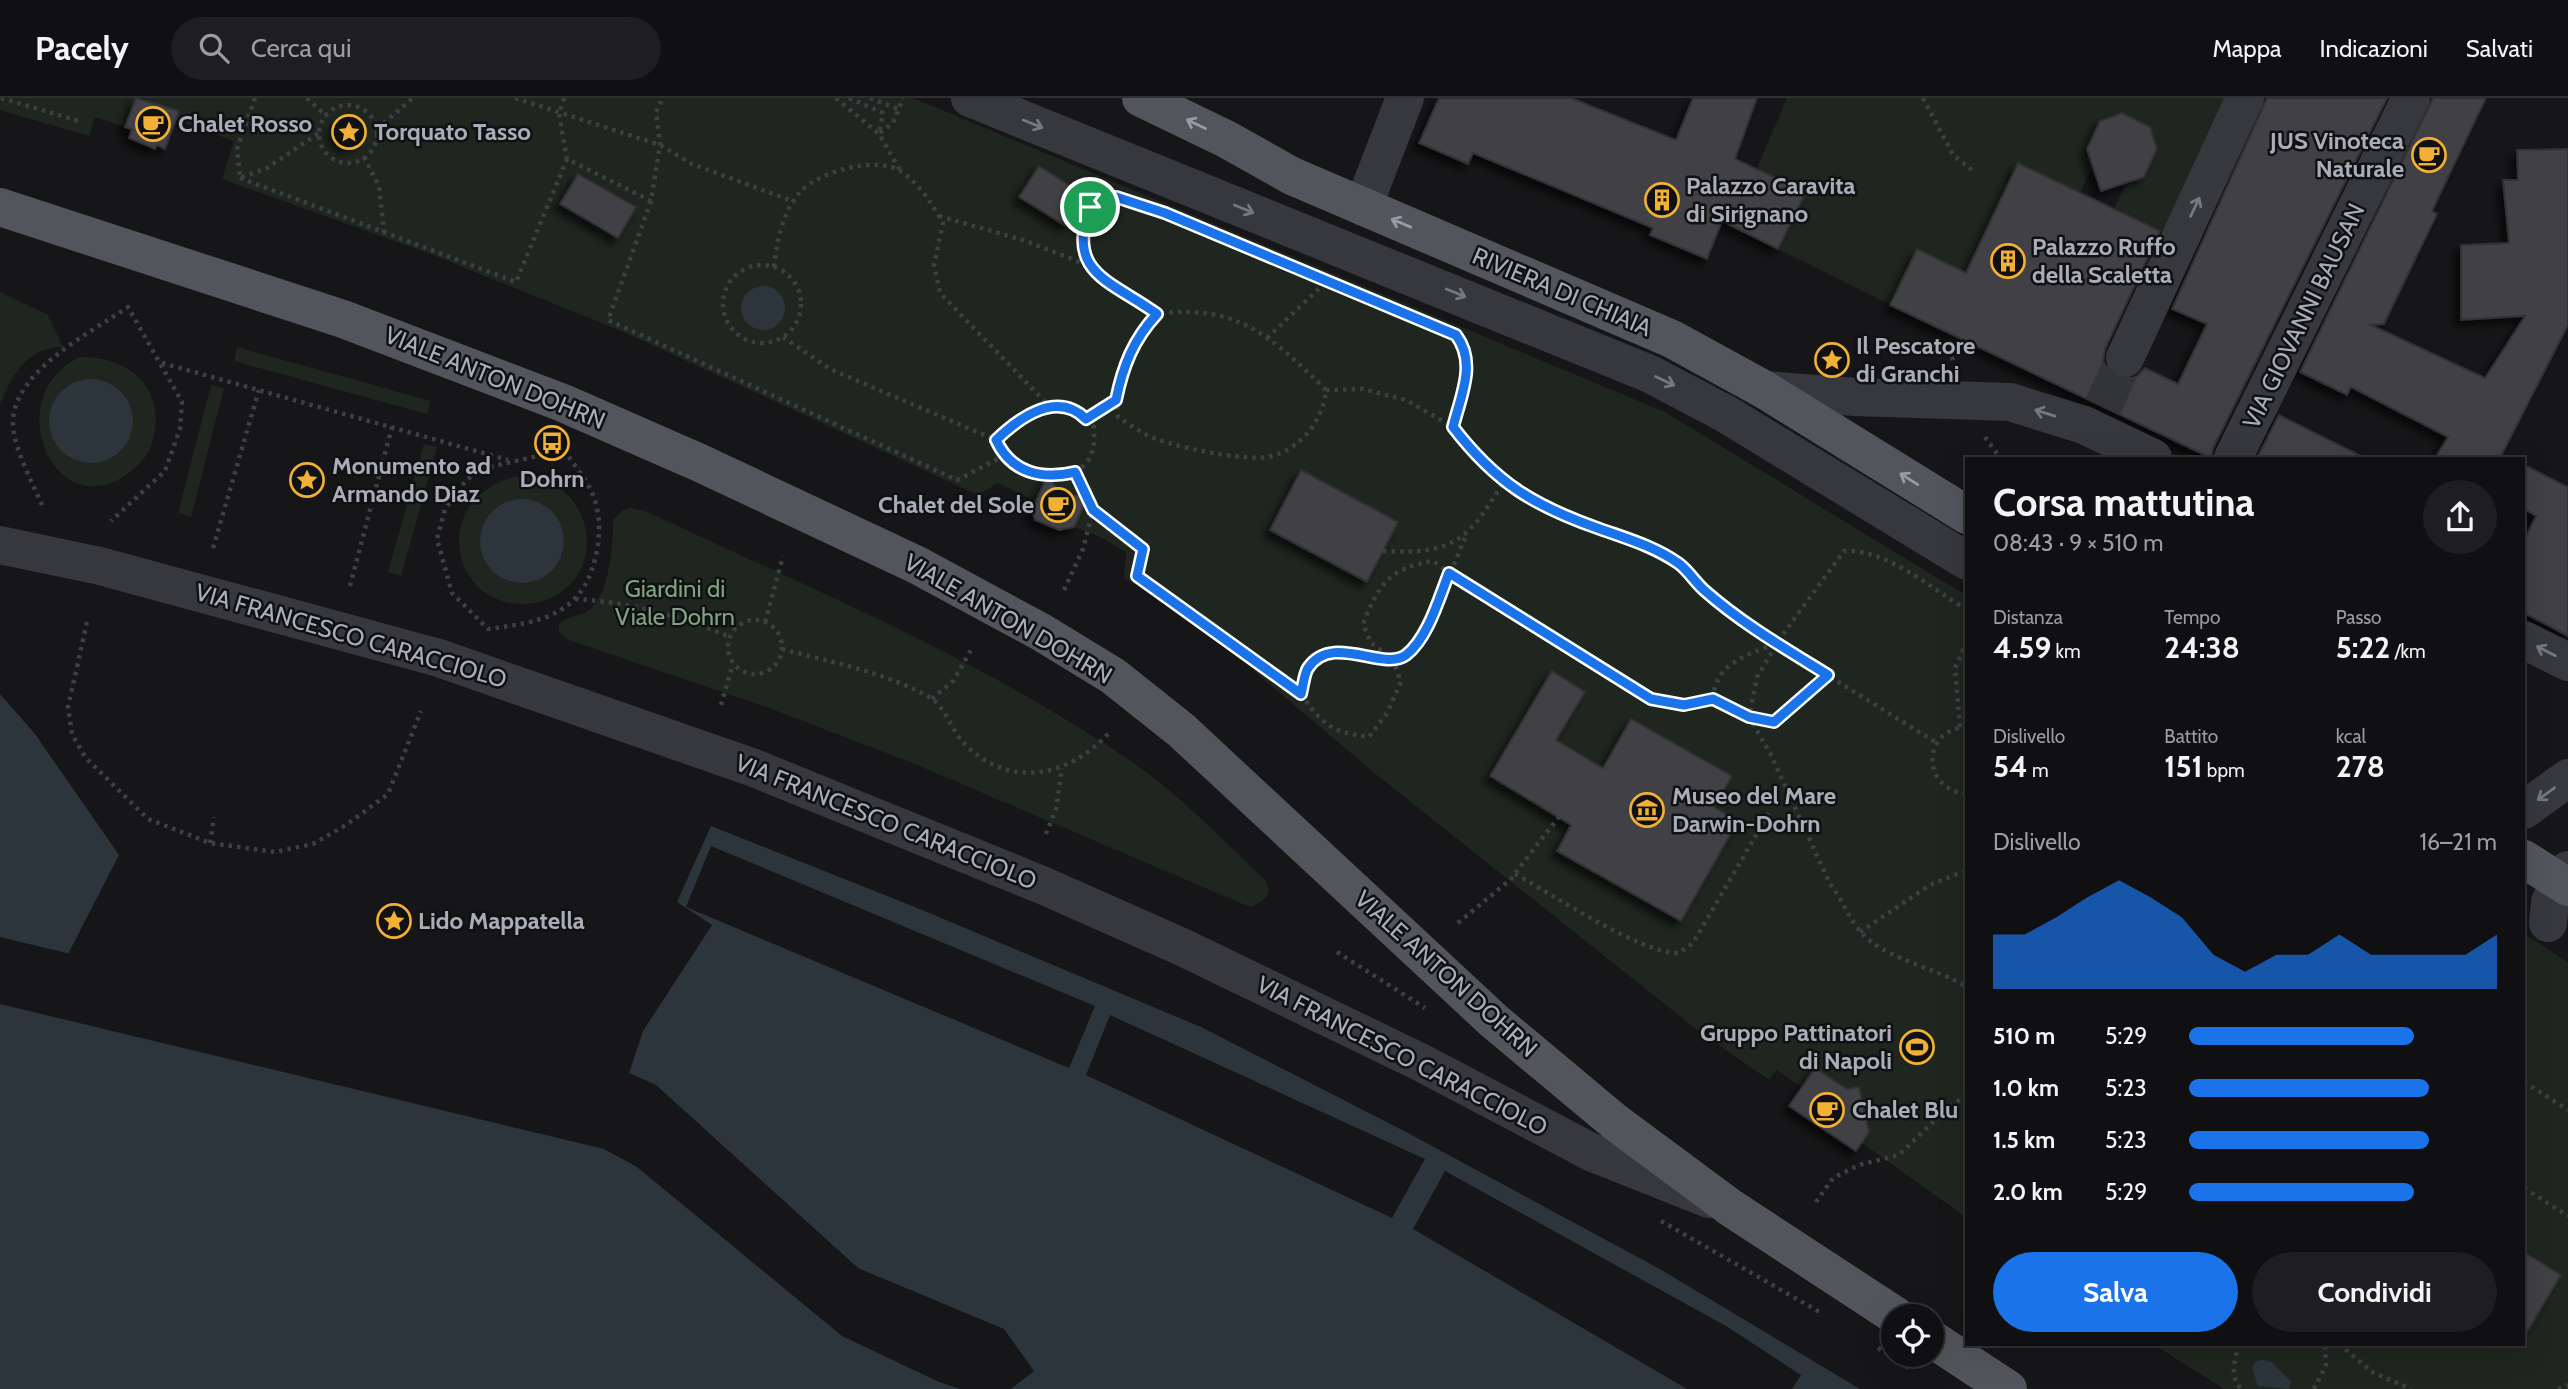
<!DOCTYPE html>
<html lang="it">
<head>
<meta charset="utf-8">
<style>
	:root { --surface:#101012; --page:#1e1e20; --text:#f1f3f6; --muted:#9c9d9f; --line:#303032; --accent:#1a73e8 }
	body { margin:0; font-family:Cabin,sans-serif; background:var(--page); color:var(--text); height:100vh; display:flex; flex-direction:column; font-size:26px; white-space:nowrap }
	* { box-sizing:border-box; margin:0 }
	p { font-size:23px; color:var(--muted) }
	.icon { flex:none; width:38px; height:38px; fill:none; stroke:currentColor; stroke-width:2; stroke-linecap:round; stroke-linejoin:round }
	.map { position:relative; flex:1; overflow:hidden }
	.details { position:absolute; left:1965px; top:359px; width:560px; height:889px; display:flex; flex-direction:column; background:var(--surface); border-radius:0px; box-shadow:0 7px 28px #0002,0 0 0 2px var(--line) }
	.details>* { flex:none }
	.tools { position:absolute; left:1881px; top:1206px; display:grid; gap:14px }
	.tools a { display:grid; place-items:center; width:63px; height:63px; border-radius:50%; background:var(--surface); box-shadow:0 7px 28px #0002,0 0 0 2px var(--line); font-size:35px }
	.pin { position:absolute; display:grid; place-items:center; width:60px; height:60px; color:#fff; margin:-30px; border:4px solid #fff; border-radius:50%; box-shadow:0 2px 7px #0007 }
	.round { display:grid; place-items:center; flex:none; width:74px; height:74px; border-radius:37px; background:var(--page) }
	.overview { display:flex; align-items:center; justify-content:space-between; height:119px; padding:0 28px }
	h1 { font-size:38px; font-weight:700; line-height:52px }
	.metrics { display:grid; grid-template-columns:repeat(3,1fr); gap:10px; height:119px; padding:7px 28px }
	.metrics div { display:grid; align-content:center }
	.metrics b { font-size:30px; font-weight:700 }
	.metrics small { font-size:19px; font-weight:400 }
	.metrics p { font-size:19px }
	.chart { height:196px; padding:14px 28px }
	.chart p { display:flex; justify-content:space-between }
	.chart svg { width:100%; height:126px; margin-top:7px; fill:var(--accent); opacity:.7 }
	.button { display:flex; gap:14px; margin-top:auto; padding:14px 28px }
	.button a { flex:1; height:80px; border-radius:42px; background:var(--accent); color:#fff; font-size:28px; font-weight:700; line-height:80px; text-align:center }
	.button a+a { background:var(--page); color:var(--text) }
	ul { padding:0 28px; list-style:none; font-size:23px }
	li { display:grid; grid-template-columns:112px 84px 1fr; align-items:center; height:52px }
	li i { height:18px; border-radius:9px; background:var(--accent) }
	header { display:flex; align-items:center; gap:42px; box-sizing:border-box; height:98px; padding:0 35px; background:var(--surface); border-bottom:2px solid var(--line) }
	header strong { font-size:33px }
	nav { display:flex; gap:38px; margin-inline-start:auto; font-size:24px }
	.search { width:490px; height:63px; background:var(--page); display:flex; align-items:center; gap:18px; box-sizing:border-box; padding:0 24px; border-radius:38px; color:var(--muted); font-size:26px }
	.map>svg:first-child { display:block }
</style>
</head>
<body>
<header>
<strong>Pacely</strong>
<div class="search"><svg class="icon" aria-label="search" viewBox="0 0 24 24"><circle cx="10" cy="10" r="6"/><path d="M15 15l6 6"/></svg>Cerca qui</div>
<nav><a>Mappa</a><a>Indicazioni</a><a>Salvati</a></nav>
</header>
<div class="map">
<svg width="2568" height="1291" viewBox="0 0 2568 1291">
	<defs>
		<filter id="shadow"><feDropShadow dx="-6" dy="6" stdDeviation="3.5" flood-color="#0009"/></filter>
	</defs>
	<rect width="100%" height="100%" fill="#161618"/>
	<g fill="#1e261f" fill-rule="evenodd">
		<polygon points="0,0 142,0 125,29 95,19 89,38 0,12"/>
		<polygon points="143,0 913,0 1665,314 1967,498 1967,1120 1862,1045 1866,1039 1845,1024 1853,1013 1864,1010 1859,989 1847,991 1816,970 1802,989 1776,972 1769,982 1696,931 1372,673 1240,561 1175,512 1124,480 1126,454 1100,439 1074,429 1082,410 1077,397 1068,400 1059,395 1036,403 998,385 978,397 626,235 428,155 222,81 234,43 176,22 179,13 171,10 169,15 149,7 150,3"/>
		<polygon points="1787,0 2228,0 2164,135 2114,111 2125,88 2122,86 2144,78 2157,51 2149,29 2122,15 2100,23 2087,51 2094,73 2091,72 2080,95 2018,65 1939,231 1732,128"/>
		<path d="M0 194 48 217 63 249C28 248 11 278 0 307Z"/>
		<polygon points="237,249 431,303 427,316 234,263"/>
		<path d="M80 259C133 258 169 295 151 348 146 362 134 371 123 379 51 423 0 297 80 259ZM86 282 123 296C146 334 120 372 76 362L49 318C56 297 65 287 86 282Z"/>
		<polygon points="211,287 224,290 191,419 178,415"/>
		<polygon points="424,346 437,349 401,478 388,474"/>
		<path d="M512 379C526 379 540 378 553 385 583 403 596 442 580 473 572 488 555 501 539 504 457 522 422 408 512 379ZM517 401 544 407 563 455C553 474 542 482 521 485Z"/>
		<path d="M631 410 645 413C812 491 983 561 1135 666 1182 699 1224 743 1266 783L1269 792 1266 800 1252 809 1243 806 910 664 766 609 566 541 559 533V526C568 517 580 519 589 512 610 497 613 445 613 422L623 412Z"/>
		<polygon points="2524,836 2568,864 2568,1291 2224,1291 2153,1246 2524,1246"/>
	</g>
	<g fill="#2c353c">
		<circle cx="763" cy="210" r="22"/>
		<circle cx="91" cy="323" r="42"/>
		<circle cx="522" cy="443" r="42"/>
		<polygon points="0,596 35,636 119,757 68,856 608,985 629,975 643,933 712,827 677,804 711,728 915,809 1201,929 1406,1034 1658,1170 1860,1291 0,1291"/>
		<polygon points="2264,1262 2273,1265 2291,1284 2289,1291 2258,1288 2252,1270 2256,1263"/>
	</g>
	<g fill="#161618">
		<polygon points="711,748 1095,908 1069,970 686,809"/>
		<polygon points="0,839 608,985 629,975 656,987 858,1170 1004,1231 1034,1273 1011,1291 960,1291 939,1284 842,1238 637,1069 604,1051 0,906"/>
		<polygon points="1110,917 1425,1061 1392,1120 1086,977"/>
		<polygon points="1445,1073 1726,1228 1801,1277 1792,1291 1687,1291 1413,1131"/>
	</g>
	<g fill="#404145" stroke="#303034" stroke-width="2" filter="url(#shadow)">
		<polygon points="136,0 179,13 165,51 157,47 155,51 129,40 132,31 125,29"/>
		<polygon points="1439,0 1571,0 1676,42 1693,0 1757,0 1735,61 1806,94 1778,151 1722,123 1707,161 1650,137 1653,130 1473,55 1468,66 1419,45"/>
		<polygon points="2267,0 2387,0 2213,350 2211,360 1890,207 1917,151 1966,175 2018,65 2160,133 2105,251 2103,263 2108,273 2116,280 2128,282 2137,278 2145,270 2178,286 2207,226 2172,211"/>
		<polygon points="2433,0 2486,0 2432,113 2437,116 2384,226 2371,227 2485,280 2525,218 2461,222 2461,147 2509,145 2503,82 2518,82 2517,52 2568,51 2568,227 2500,360 2435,360 2448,339 2351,289 2347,297 2300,274"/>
		<polygon points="2122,15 2150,29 2157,51 2144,79 2101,93 2087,51 2100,23"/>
		<circle cx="349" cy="33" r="15"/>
		<polygon points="1039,68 1085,97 1066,128 1019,99"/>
		<polygon points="578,76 636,109 618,140 560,106"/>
		<polygon points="2279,317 2365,360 2257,360"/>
		<polygon points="2524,367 2568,389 2568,538 2524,515 2524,443 2536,418 2524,411"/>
		<polygon points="1301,372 1398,424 1367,484 1270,432"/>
		<polygon points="1048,376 1063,402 1091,392 1074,429 1059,432 1035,422 1032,412"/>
		<polygon points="1552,573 1585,594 1556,642 1603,670 1631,621 1732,678 1714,709 1738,723 1681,823 1557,753 1571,727 1490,678"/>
		<polygon points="1815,970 1847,991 1859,989 1869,1034 1856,1053 1789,1008"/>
		<polygon points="2524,1154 2561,1177 2524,1239"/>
	</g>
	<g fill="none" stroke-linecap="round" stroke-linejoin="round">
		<polyline stroke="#333438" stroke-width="38" stroke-dasharray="38 19" stroke-linecap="butt" points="2103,308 2125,260"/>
		<g stroke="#3d3f44" stroke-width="4.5" stroke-dasharray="3.5 5" stroke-linecap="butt">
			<polyline points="1,0 82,24"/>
			<polyline points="255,0 237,51 240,80 267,70 319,35"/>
			<polyline points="307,0 326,18"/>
			<polyline points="515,0 660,47 692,66 795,104"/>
			<polyline points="564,0 559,16 567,61 651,103 660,47 656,14 663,0"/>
			<polyline points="836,0 879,36 900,72"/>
			<polyline points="849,0 883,15 879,35"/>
			<polyline points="870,0 898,11"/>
			<polyline points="1923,0 1953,57 1976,75"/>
			<circle cx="348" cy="36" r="29"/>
			<polyline points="377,31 413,0"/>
			<polyline points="880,35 893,25 903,0"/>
			<polyline points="364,59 379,88 384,134"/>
			<polyline points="240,80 516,184 567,61"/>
			<path d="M1120 101 1090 109C1064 177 1111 183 1157 216"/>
			<polyline points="651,103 608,222 957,382 1003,358"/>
			<polyline points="939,118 1023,142 1090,168"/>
			<circle cx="762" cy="206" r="39"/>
			<path d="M774 169C777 143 782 114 801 93 821 73 878 57 902 74 921 88 932 106 943 125L934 167 940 195 1051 310"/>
			<path d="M1452 236C1482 255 1460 302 1453 328"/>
			<polyline points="783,239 830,271 996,342"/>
			<polyline points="1267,240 1326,184"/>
			<polyline points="1946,243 1955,268"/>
			<polyline points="162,265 508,362"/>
			<path d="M1326 292C1272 239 1237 205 1157 216 1131 244 1112 280 1118 319 1127 325 1136 331 1145 336 1167 348 1242 363 1267 359 1299 353 1323 324 1326 292L1363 291 1406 302 1453 329 1478 362 1517 394 1557 415 1642 444 1680 467 1704 492 1777 546 1937 645"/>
			<path d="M1039 310 1079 314 1094 329C1094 340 1095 351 1089 361 1072 389 1020 380 1003 357 1000 353 998 347 996 342L1016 323Z"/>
			<polyline points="1086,321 1116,302"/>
			<polyline points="1985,339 2000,360"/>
			<path d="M564 352C574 367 590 385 595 403 601 422 600 442 595 461 581 518 540 524 488 531L452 495 437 441 445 411 466 382 485 370Z"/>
			<path d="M42 407C32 384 19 360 14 336 2 278 89 236 128 209L182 304 180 331 165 373 111 423"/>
			<polyline points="1093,412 1143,451 1137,478 1301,596"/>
			<path d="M1465 440C1454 465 1425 545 1404 558 1380 573 1330 535 1308 570 1303 577 1303 589 1301 596 1323 627 1331 634 1369 639L1387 615 1401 584 1393 561 1371 545 1363 526C1379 486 1389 470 1433 463L1449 475 1651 602 1684 607 1713 601 1749 619 1774 624 1827 577"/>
			<polyline points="213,450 259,292"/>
			<path d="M1383 453C1455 457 1469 441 1504 383"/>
			<polyline points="350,488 392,329"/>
			<polyline points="1064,492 1083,451 1093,412 1075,374"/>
			<path d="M575 501C629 504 681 518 730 539"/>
			<path d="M1967 512C1931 490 1887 451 1844 453L1781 539 1757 579 1749 619 1770 655 1830 786C1842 801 1848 819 1860 833 1881 860 1937 870 1967 889"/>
			<circle cx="755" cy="549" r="27"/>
			<polyline points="87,524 68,609 72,636 85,659 148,721 210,745 275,754 313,746 346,727 388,696 421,613"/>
			<polyline points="765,524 783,458"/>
			<path d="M782 551C830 564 885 574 929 599 946 609 951 632 964 645 1009 692 1068 679 1108 636"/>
			<polyline points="932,601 953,583 971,552"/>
			<path d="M1713 601C1715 565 1748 556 1776 546"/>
			<polyline points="721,607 733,566"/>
			<polyline points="1960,629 1955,570 1967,543"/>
			<path d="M1967 629C1921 631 1921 692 1967 696"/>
			<polyline points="1046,736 1056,711 1062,670"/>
			<polyline points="210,745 214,719"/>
			<path d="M1515 776C1552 796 1641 856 1679 855L1693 845 1769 715"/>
			<polyline points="1458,825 1510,782 1575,698"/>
			<polyline points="1860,834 1930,787 1967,772"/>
			<polyline points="1337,854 1425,910"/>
			<polyline points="2524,984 2568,1012"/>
			<polyline points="2524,1090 2568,1118"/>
			<polyline points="1816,1104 1833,1080 1859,1067 1899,1057 1942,1015 1967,996"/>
			<polyline points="1661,1123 1823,1216"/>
			<path d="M2239 1246C2235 1261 2229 1278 2241 1291"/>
			<polyline points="2339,1246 2372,1274 2411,1291"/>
			<polyline points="1878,1250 1909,1270"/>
			<polyline points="2314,1291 2326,1267 2325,1246"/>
			<polyline points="2558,1291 2568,1287"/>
		</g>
		<g stroke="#37383d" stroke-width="38">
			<polyline points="970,0 1650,276 1726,316 1967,463"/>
			<polyline points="1363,109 1405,0"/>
			<polyline points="2125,260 2245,0"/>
			<polyline points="1765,292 1855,299 2010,304 2084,327 2153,360"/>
			<polyline points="2233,360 2411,0"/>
			<polyline points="0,447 100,468 439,560 754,670 1042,787 1182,849 1420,964 1591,1054 1709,1101"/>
			<polyline points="2524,542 2568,564"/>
			<polyline points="2524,712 2568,680"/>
			<polyline points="2548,825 2550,804 2568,772"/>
		</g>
		<g stroke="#53555c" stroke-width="38">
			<polyline points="1141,0 1226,41 1292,78 1672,241 1765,292 1967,417"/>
			<polyline points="0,109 343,221 563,305 700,365 917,467 1041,534 1113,578 1181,632 1494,923 1615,1024 1731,1110 1896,1218"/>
			<polyline points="2524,761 2568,789"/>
			<polyline points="1932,1241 2008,1291"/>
		</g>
	</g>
	<defs><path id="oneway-shaft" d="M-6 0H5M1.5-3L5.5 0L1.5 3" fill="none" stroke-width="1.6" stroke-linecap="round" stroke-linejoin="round" transform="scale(1.75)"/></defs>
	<g stroke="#757881">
		<use href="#oneway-shaft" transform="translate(1033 26) rotate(22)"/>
		<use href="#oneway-shaft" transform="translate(2195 109) rotate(-65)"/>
		<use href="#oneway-shaft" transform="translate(1244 111) rotate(22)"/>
		<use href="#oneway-shaft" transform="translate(1456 195) rotate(22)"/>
		<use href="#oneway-shaft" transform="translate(1665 283) rotate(25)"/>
		<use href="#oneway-shaft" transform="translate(2045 315) rotate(-163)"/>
		<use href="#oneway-shaft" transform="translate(2546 553) rotate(-153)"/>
		<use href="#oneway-shaft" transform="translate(2546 696) rotate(144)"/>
	</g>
	<g stroke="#979ba6">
		<use href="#oneway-shaft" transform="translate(1196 26) rotate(-154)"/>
		<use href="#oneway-shaft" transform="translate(1401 125) rotate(-157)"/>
		<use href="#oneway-shaft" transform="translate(1909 381) rotate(-148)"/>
	</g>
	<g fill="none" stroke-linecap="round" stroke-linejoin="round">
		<g stroke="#fff" stroke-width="14">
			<path id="route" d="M1116 99 1165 115 1456 237C1477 265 1461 297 1453 329 1496 385 1534 408 1600 431 1628 441 1653 448 1678 465 1688 472 1695 484 1704 492 1741 525 1786 551 1828 577L1774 624 1749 619 1713 601 1684 607 1651 601 1449 475C1439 500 1428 540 1406 557 1383 574 1332 534 1308 570 1304 576 1303 589 1301 596L1137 478 1143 451 1093 412 1075 374C1042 382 1011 375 996 342 1019 320 1057 292 1086 321L1116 302C1123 268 1133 242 1157 216 1112 183 1065 176 1090 109Z"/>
		</g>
		<use href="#route" stroke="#1a73e8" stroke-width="9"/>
	</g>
	<defs>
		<g id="cafe-ring" transform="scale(1.75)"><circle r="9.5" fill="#111113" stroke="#f2b134" stroke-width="1.5"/><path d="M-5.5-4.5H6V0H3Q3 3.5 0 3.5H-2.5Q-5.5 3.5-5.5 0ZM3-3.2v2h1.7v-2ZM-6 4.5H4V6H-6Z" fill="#f2b134"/></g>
		<g id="sight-ring" transform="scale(1.75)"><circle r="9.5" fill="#111113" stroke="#f2b134" stroke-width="1.5"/><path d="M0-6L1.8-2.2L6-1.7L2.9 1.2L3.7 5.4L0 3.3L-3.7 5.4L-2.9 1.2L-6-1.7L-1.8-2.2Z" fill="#f2b134"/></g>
		<g id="building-ring" transform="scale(1.75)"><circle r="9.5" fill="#111113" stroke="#f2b134" stroke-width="1.5"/><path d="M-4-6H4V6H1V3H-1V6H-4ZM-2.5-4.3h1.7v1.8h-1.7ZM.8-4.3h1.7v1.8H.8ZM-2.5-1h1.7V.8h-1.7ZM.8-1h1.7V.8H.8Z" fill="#f2b134"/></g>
		<g id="bus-ring" transform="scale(1.75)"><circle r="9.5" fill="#111113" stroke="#f2b134" stroke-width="1.5"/><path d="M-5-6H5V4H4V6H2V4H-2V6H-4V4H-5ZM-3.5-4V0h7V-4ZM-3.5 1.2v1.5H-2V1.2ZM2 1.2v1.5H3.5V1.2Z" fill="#f2b134"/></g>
		<g id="museum-ring" transform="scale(1.75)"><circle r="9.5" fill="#111113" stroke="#f2b134" stroke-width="1.5"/><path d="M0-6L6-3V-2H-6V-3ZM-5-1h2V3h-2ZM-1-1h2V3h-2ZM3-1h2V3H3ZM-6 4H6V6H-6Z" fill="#f2b134"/></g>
		<g id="stadium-ring" transform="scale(1.75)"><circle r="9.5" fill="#111113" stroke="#f2b134" stroke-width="1.5"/><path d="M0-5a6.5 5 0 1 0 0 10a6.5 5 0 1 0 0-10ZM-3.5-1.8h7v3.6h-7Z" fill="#f2b134"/></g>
	</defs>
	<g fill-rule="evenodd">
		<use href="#cafe-ring" x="153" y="26"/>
		<use href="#sight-ring" x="349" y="34"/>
		<use href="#cafe-ring" x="2429" y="57"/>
		<use href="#building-ring" x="1662" y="102"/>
		<use href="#building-ring" x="2008" y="163"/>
		<use href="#sight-ring" x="1832" y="262"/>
		<use href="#bus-ring" x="552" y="345"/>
		<use href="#sight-ring" x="307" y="382"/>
		<use href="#cafe-ring" x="1058" y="407"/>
		<use href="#museum-ring" x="1647" y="712"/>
		<use href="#sight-ring" x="394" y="823"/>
		<use href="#stadium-ring" x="1917" y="949"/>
		<use href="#cafe-ring" x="1827" y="1012"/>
	</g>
	<g text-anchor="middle" stroke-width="5" stroke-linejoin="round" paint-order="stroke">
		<g font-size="24" font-weight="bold" fill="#a8adb8" stroke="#111113" text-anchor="start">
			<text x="178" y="34">Chalet Rosso</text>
			<text x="374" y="42">Torquato Tasso</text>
			<text x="2404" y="51" text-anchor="end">JUS Vinoteca<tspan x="2404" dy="28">Naturale</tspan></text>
			<text x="1686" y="96">Palazzo Caravita<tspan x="1686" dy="28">di Sirignano</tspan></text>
			<text x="2032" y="157">Palazzo Ruffo<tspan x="2032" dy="28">della Scaletta</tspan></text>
			<text x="1856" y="256">Il Pescatore<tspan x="1856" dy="28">di Granchi</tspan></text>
			<text x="332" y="376">Monumento ad<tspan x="332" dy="28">Armando Diaz</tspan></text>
			<text x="552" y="389" text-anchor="middle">Dohrn</text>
			<text x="1034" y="415" text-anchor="end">Chalet del Sole</text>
			<text x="1672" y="706">Museo del Mare<tspan x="1672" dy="28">Darwin-Dohrn</tspan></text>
			<text x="418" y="831">Lido Mappatella</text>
			<text x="1892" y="943" text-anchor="end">Gruppo Pattinatori<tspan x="1892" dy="28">di Napoli</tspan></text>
			<text x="1852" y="1020">Chalet Blu</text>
		</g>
		<g font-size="24" fill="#a8adb8" stroke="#111113">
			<text transform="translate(1562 194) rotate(23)" y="8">RIVIERA DI CHIAIA</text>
			<text transform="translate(2304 218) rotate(-64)" y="8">VIA GIOVANNI BAUSAN</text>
			<text transform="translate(495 280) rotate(22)" y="8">VIALE ANTON DOHRN</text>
			<text transform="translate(1008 521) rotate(30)" y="8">VIALE ANTON DOHRN</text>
			<text transform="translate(351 538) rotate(16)" y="8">VIA FRANCESCO CARACCIOLO</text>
			<text transform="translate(886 724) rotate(22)" y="8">VIA FRANCESCO CARACCIOLO</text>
			<text transform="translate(1446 876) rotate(42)" y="8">VIALE ANTON DOHRN</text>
			<text transform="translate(1402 958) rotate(27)" y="8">VIA FRANCESCO CARACCIOLO</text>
		</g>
		<g font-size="24" fill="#7fa381" stroke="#111113">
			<text x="675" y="499">Giardini di<tspan x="675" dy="28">Viale Dohrn</tspan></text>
		</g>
	</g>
</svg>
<div class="tools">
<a><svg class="icon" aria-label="locate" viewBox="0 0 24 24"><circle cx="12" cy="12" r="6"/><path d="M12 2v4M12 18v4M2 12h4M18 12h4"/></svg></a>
</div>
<div class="pin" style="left:1090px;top:109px;background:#1e9e55"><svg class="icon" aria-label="arrive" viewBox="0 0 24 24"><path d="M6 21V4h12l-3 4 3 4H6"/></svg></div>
<section class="details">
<div class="overview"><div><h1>Corsa mattutina</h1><p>08:43 · 9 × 510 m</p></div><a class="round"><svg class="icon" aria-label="share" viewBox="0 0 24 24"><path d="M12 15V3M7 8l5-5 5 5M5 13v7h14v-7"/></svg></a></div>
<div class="metrics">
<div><p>Distanza</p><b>4.59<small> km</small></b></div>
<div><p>Tempo</p><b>24:38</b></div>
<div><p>Passo</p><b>5:22<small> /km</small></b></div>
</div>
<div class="metrics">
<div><p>Dislivello</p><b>54<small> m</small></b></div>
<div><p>Battito</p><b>151<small> bpm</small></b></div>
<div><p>kcal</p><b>278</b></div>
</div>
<div class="chart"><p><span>Dislivello</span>16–21 m</p>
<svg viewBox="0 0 160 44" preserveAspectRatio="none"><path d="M0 44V25L10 25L20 19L30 12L40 6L50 12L60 19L70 32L80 38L90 32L100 32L110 25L120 32L130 32L140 32L150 32L160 25V44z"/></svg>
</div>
<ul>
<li><b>510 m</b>5:29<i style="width:73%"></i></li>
<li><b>1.0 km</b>5:23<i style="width:78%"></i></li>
<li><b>1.5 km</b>5:23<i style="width:78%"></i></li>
<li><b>2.0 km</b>5:29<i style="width:73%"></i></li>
</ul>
<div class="button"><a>Salva</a><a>Condividi</a></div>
</section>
</div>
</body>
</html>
